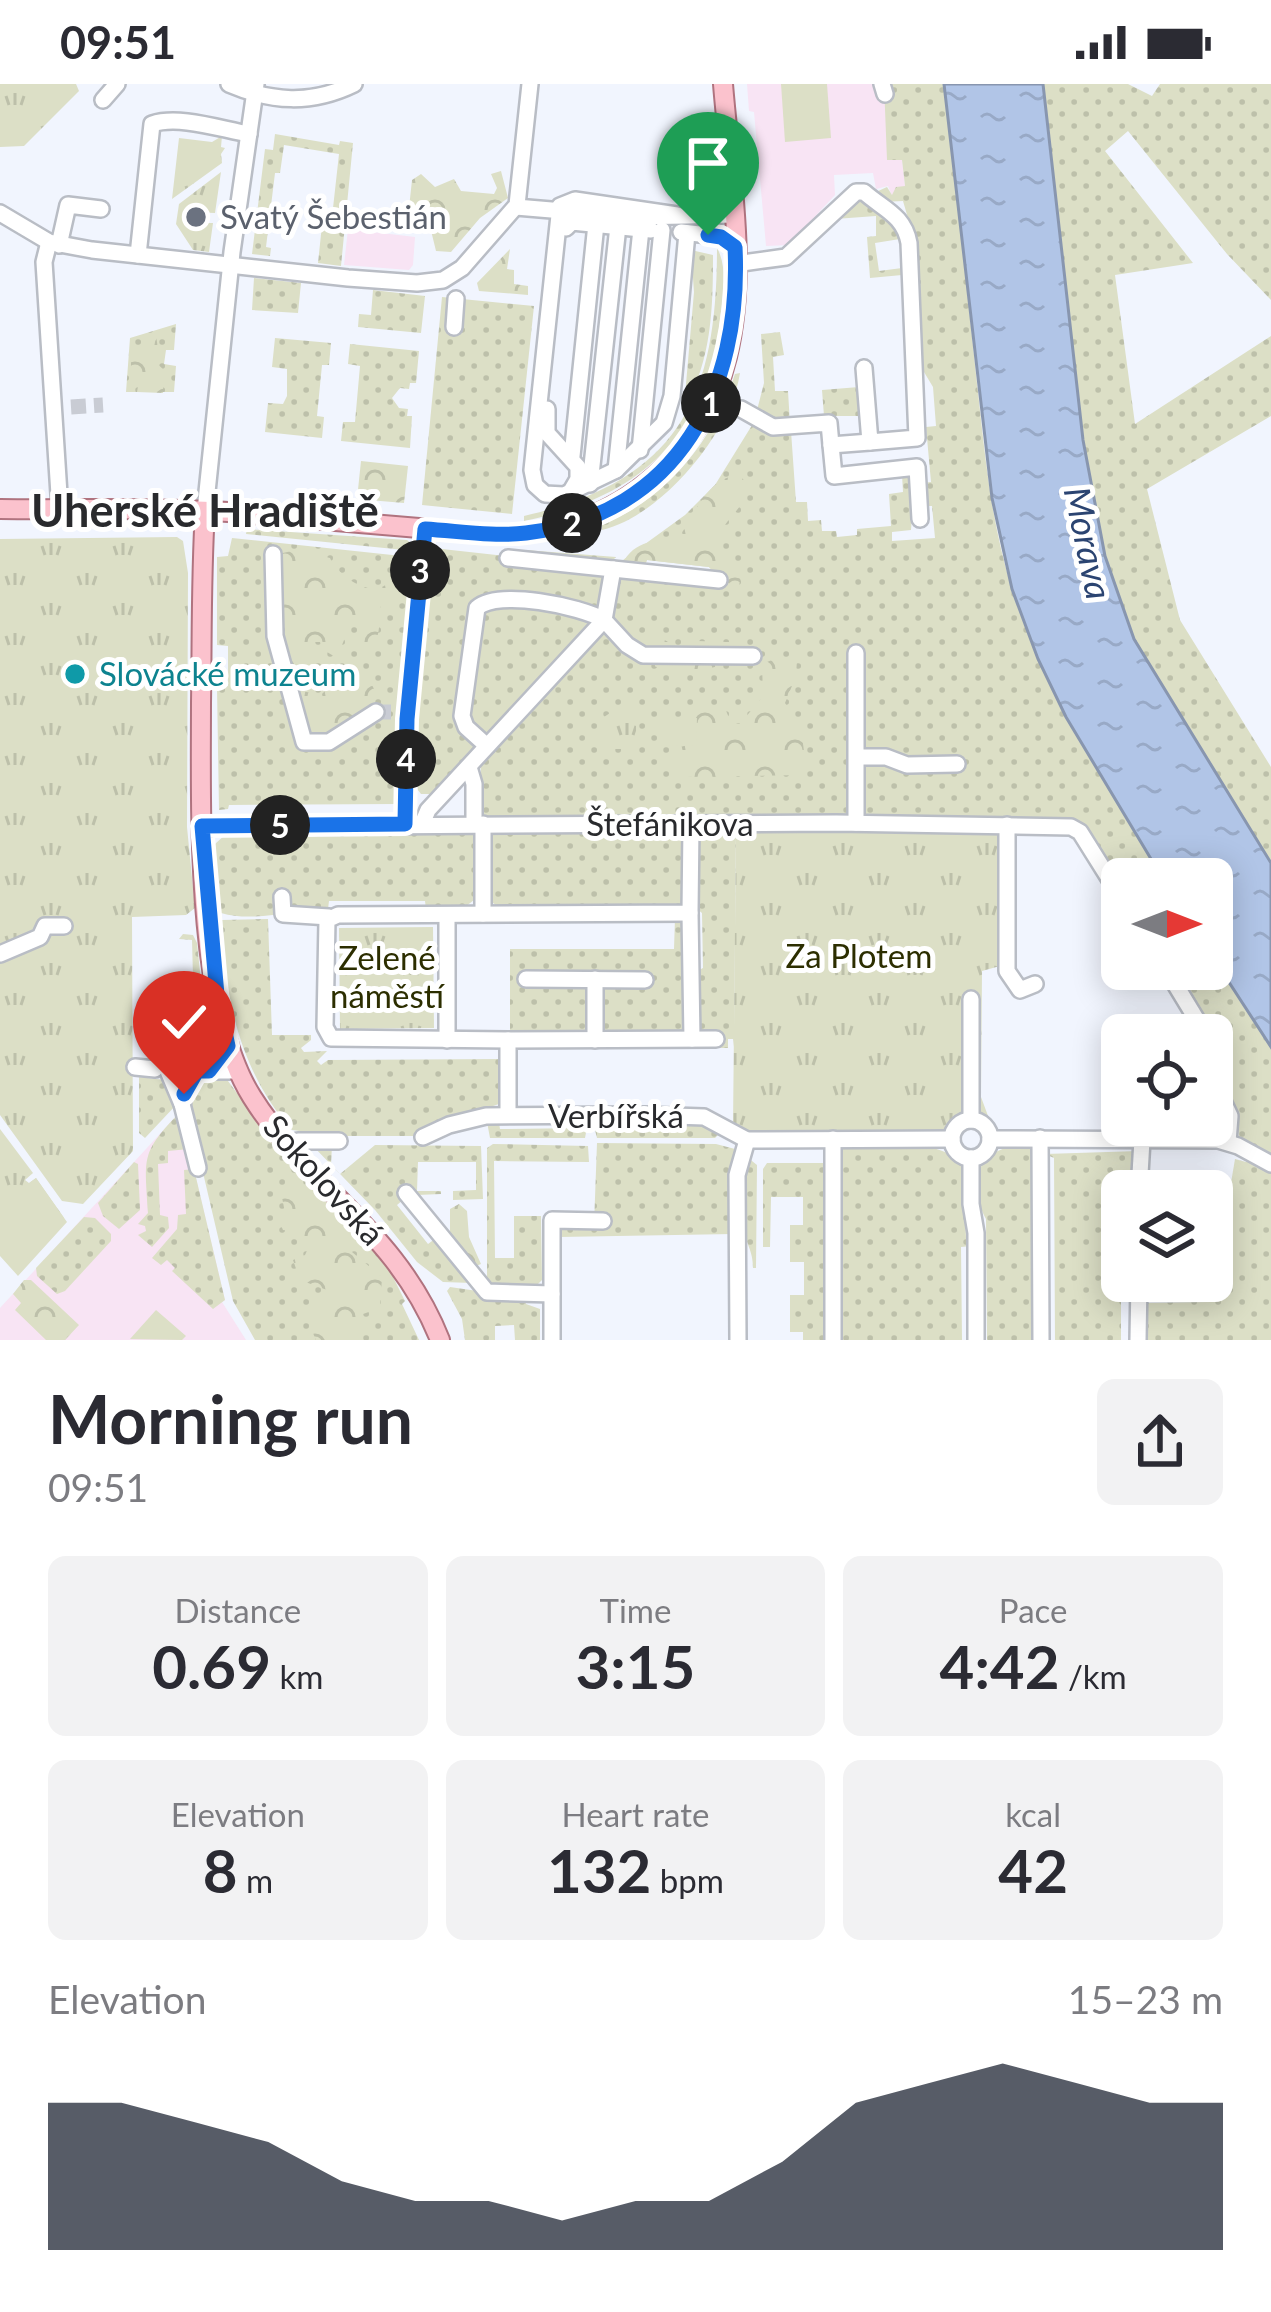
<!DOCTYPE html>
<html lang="en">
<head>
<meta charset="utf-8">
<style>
	:root { --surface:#fff; --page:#f2f2f3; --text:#2b2b33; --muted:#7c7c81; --accent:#111827 }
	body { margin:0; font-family:Lato,sans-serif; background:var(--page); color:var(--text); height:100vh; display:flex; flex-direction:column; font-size:45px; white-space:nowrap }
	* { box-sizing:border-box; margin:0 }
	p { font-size:39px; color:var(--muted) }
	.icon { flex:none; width:66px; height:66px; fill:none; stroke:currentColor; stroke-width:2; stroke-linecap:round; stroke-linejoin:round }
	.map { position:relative; height:1256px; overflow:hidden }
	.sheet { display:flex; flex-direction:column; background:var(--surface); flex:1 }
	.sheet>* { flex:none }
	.needle { width:78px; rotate:90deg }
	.controls { position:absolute; left:1101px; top:774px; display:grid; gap:24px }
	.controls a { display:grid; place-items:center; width:132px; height:132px; border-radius:18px; background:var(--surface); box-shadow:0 6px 30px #0003; font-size:60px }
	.pin { position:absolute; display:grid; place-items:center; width:102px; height:102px; color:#fff; margin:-123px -51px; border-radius:50% 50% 50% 0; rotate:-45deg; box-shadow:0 0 12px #0007 }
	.pin .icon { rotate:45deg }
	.km { position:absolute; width:60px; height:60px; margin:-30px; border-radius:50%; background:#222; color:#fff; font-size:33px; line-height:60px; text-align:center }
	.round { display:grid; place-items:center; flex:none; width:126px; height:126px; border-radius:18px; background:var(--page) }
	.head { display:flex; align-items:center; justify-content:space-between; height:204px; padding:0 48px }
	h1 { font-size:66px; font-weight:700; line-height:90px }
	.stats { display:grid; grid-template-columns:repeat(3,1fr); gap:18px; height:204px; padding:12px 48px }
	.stats div { display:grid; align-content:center; border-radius:18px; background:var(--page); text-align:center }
	.stats b { font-size:60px; font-weight:700 }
	.stats small { font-size:33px; font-weight:400 }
	.stats p { font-size:33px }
	.chart { height:336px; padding:24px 48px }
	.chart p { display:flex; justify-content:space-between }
	.chart svg { width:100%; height:216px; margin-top:12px; fill:var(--accent); opacity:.7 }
	.status { display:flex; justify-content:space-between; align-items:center; height:84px; padding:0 60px; background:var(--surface); direction:ltr }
	.status svg { height:33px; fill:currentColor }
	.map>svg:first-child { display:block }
</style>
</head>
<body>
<div class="status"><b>09:51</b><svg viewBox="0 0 49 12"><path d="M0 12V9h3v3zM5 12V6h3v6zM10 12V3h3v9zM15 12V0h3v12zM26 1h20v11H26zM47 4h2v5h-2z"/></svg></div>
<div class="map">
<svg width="1271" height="1256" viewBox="0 0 1271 1256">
	<defs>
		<pattern id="grass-dots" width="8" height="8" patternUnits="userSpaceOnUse" patternTransform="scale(3)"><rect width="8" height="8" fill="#dcdfc6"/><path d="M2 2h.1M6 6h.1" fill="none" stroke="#bdc0aa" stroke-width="1.8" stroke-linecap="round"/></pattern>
		<pattern id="forest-crowns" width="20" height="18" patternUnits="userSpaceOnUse" patternTransform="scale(3)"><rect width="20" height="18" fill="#dcdfc6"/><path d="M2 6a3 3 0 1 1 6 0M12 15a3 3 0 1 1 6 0" fill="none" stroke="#bdc0aa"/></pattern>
		<pattern id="park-tufts" width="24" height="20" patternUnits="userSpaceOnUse" patternTransform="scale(3)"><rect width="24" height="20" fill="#dcdfc6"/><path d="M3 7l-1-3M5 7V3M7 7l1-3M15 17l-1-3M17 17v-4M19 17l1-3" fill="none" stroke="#bdc0aa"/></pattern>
		<pattern id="water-ripples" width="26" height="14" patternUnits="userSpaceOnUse" patternTransform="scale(3)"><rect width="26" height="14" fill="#b1c5e7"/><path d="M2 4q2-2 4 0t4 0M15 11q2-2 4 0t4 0" fill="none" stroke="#98a9c6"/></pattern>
	</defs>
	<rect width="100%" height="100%" fill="#f1f5fe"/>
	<g fill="#f8e4f4">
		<polygon points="747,0 884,0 895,16 905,102 892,112 888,102 876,105 873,89 834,91 835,111 821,126 789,161 766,162 754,28 749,27"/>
		<polygon points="348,145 415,153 413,181 409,186 344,181"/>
		<polygon points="180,1028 225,1216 222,1218 246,1256 0,1256 0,1224"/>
	</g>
	<g fill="url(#grass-dots)">
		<path d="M884 0H944C955 97 966 193 976 290 984 361 990 436 1012 505 1045 610 1107 701 1163 795H1122V809L1076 739 483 734 480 670 435 710H421L414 701V683L433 464 524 474 526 466 616 473 609 480 566 478 720 496 709 483 647 476 644 483 622 481 623 476 685 431 715 401 754 338 775 348 791 347 796 418H807L808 437 821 436 822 447H836L837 453 857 451V445L891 442 889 410 903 408 902 391 913 390 916 421 913 422 911 446 892 448V457L935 454 932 422H923L921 399 931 398 926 343 936 342 933 303 918 278 914 232 917 194 912 148 903 117 882 118 876 108 887 103 892 111 896 103 905 102 902 76H887Z"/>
		<polygon points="1043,0 1128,0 1152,12 1160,0 1271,0 1271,216 1227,170 1128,47 1105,67 1193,179 1115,191 1135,340 1271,252 1271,332 1147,405 1180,536 1271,683 1271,779 1134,555 1105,472 1083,356"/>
		<polygon points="275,50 339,61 340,57 353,59 341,182 318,179 322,141 331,142 339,70 284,61 280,89 275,89 266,163 271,164 270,172 252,170 265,65 273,66"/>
		<polygon points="689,63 706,68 709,107 703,118 686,121 686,111 690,110"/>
		<polygon points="860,117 898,146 900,155 875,159 879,187 902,184 902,191 870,194 867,153 876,152 876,132 835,135"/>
		<path d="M717 164C728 183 723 214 720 236 708 354 635 415 524 437V432C679 396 717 315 717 164Z"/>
		<path d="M691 166 713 171C713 223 712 277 684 323L694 208Z"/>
		<polygon points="254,194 301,199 298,229 252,226"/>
		<polygon points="373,206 425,212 421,249 358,243 359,230 371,231"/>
		<polygon points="442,213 534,222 512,430 422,421"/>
		<polygon points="176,240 174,266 166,266 164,280 176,282 174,308 126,308 130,254"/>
		<polygon points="780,248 784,271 773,273 775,307 788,307 790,340 756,330 764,299 761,250"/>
		<polygon points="275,254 331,259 329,281 322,281 317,332 324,333 322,354 265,348 268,319 283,320 287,312 287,285 272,283"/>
		<polygon points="350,260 419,267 416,299 410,299 409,305 400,304 392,314 399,324 408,325 407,332 412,332 410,364 341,357 343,338 355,338 360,282 348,280"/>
		<path d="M740 289C731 348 662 432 602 446V441C668 413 713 357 735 290Z"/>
		<polygon points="859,303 859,332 824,332 822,306"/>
		<polygon points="247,445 407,456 417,464 404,466 246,450"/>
		<polygon points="232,454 411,473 400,611 398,720 229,721 228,725 219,726 217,603 228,602 228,562 217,561 217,473 228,472"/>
		<polygon points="681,745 686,750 686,819 682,823 502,825 490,817 489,752 494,747"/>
		<polygon points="736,745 734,963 733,955 728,955 728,964 715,964 715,952 698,949 697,887 703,884 702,829 697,825 696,752 701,747"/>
		<path d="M468 746 475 752 474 816 461 826 426 825 425 817H329L328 825C293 825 255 839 221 829L215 760 227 749Z"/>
		<polygon points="675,834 686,836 686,939 682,950 510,953 510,865 674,865"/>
		<path d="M268 835 272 951H311V956L301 964 304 968 327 967 317 977 321 981 328 976 502 975 499 1020 433 1042 415 1052H337L292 1046C240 988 224 913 222 836Z"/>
		<polygon points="183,850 193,851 197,859 208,964 200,973 190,970 195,969 192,856 179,855"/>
		<polygon points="1212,872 1271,963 1271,1075 1239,1054 1236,1031 1213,986 1212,951 1169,885 1212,885"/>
		<polygon points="139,993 165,996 177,1020 145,1054 139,1049"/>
		<polygon points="215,994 228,997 268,1051 380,1167 405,1217 402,1220 419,1256 255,1256 233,1217 186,1016 197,998"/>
		<path d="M180 1028 189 1065 168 1067V1079L158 1080 160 1131 168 1133 169 1144 152 1163 138 1151 146 1147 145 1142 138 1140 148 1129C145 1072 140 1070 180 1028Z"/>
		<polygon points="487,1038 499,1039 500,1045 584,1044 588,1038 585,1054 490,1054"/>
		<polygon points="593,1038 696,1038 721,1048 715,1054 597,1054"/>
		<polygon points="310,1059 332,1061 331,1081 340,1090 375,1061 481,1062 483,1115 453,1116 453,1107 476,1106 476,1078 418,1078 417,1107 441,1107 441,1110 417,1111 416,1115 404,1115 397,1121 428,1160 436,1154 472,1199 443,1198 417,1178 375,1126"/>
		<polygon points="597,1059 716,1060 735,1065 733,1150 559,1153 561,1143 594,1141"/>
		<polygon points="493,1060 588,1062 589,1078 494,1077 495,1174 514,1174 514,1132 541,1132 542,1196 538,1200 495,1201 487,1197 487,1064"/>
		<path d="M1028 1061 1033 1063 1034 1072 1031 1073 1033 1256H987L986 1135C966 1098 977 1061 1028 1061Z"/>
		<path d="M849 1062C879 1062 952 1051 963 1087 968 1107 965 1132 966 1153L971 1156V1162L961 1163 962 1256H803V1248H790V1211H804V1178H790V1141H803V1113H771L770 1163H763V1085L767 1079H838L841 1066Z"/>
		<polygon points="1139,1067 1133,1075 1133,1107 1122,1107 1122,1197 1135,1197 1135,1201 1121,1202 1121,1256 1055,1256 1054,1074 1045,1070"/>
		<path d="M747 1073 757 1081 756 1184H753C753 1166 746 1161 744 1145 742 1121 743 1096 747 1073Z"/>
		<polygon points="1250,1074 1271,1086 1271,1256 1142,1256 1143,1219 1211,1218 1235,1075 1246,1078"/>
		<polygon points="134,1078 138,1080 140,1126 119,1145 103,1132 98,1119"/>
		<polygon points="194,1085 225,1216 213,1225 172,1187 175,1184 167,1176 161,1181 152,1174 177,1145 178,1131 186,1130 184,1086"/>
		<polygon points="84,1133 95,1134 111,1150 111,1157 65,1207 57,1210 37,1192 36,1184"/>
		<polygon points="450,1203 526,1214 526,1220 540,1225 540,1256 515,1256 514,1241 495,1242 495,1256 465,1256 462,1235 447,1207"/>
	</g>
	<g fill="url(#forest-crowns)">
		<polygon points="501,87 508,114 480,134 451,168 436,167 427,130 409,124 412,96 421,90 435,103 454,95 461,107 494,110 497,104 491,90"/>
		<polygon points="510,165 507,185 514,186 514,200 528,202 528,211 479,207 477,199"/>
		<polygon points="156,252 158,264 152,275 164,286 163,309 137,308 140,291 131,284 131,269"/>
		<polygon points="361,377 408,382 404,419 357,415"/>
		<path d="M736 391 743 395C756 424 717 432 715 468L742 487 739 502H732L709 483 647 476 644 483 622 481C634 454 658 459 681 450 697 427 705 398 736 391Z"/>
		<path d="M297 466 330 474C337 490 369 515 387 500 394 495 398 482 401 474L411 476 408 518 382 515C378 534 383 560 365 571L359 567 361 543 357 533H353L337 574 322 565 320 558H312L315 571 303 582 300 604H296L286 541 278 535 282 525 275 517 278 470Z"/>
		<path d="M656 552 679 563 697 557 729 558 733 566 728 578C702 590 674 589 647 580L643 562Z"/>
		<path d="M777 574 797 576 796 592 785 619 801 644 807 691 683 693 667 683C667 665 680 661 696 661V624H725L731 639 740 640 763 612 762 580Z"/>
		<polygon points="342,581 368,593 376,609 339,671 313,674 308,655 311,644 300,647 295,659 291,659 285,640 293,636 297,606 321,611 329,603 331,585"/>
		<path d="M313 1100 345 1128 352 1168 382 1193 380 1224 363 1230V1241L352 1256H316C306 1236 313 1220 327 1206L300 1196 293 1176 305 1171 311 1158 299 1148 283 1146 279 1137 285 1129 282 1113 299 1101Z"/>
		<polygon points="459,1120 467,1127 469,1153 481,1180 476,1182 450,1151 450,1125"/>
		<polygon points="24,1196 31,1196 79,1241 65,1256 46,1256 15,1226 21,1219 13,1210"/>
	</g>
	<g fill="url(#park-tufts)">
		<polygon points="0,0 76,0 79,7 24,62 0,63"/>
		<polygon points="222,52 221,63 225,64 221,70 222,79 172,115 179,54 212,58"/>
		<polygon points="221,88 215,129 189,128 191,139 213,139 209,168 193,166 176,140 179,120"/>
		<polygon points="177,453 183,457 188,489 187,743 195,824 186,831 132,833 133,1067 83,1120 62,1117 0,1031 0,455"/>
		<polygon points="616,625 636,625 636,665 615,665 598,654 598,637"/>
		<path d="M736 745 1000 747V882L982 887 981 1013 991 1040C968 1026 960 1039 938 1048L752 1049 733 1042Z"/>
		<polygon points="433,843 434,944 340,945 339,844"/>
		<polygon points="0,1045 33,1089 25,1096 29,1099 36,1094 67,1138 18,1192 0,1172"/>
	</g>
	<g fill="#dcdfc6">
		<polygon points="781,0 827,0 831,54 785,58"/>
		<polygon points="658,634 697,634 696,662 658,661"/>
		<polygon points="36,1094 64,1134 15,1187 0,1169 0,1121"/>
		<polygon points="156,1226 186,1252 182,1256 130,1255"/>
	</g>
	<polygon fill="url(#water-ripples)" stroke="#8896af" stroke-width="3" points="944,0 1043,0 1083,356 1105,472 1134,555 1271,779 1271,963 1212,872 1212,795 1163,795 1066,633 1038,575 1012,505 992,414"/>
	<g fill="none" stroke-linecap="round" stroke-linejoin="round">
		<g stroke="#c9ccd4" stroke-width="15" stroke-dasharray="15 8" stroke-linecap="butt">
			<polyline points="71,323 103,321"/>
			<polyline points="376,628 399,628"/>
		</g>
		<g stroke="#b9bdc5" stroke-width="20">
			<g id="minor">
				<path d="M229 0C271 18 311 21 354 0"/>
				<polyline points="882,0 885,10"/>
				<polyline points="103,16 117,0"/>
				<polyline points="516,123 634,133 733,131"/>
				<polyline points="0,129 49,158 92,166 348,194 417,199 443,196 462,184 517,121 530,0"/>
				<polyline points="677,131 575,116 560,122 532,386 535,401 545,410 564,411 616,386 664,339 672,312 687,149"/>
				<polyline points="566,144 572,138 651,146"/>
				<polyline points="681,148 718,152 735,163"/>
				<polyline points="49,158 44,178 60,426"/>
				<polyline points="59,161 68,121 101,125"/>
				<path d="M138 171 152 40C179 31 220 45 249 50"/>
				<path d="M735 180 786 173 856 108H864C883 125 904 131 909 159L917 354 870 358 864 284"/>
				<polyline points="454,243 456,215"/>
				<polyline points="547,325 547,349 578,383 578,395 571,407"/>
				<polyline points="741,325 773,343 829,339 831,361"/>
				<polyline points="870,358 831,361 834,392 917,383 920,435"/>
				<polyline points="640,366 662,146"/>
				<polyline points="572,372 596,140"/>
				<polyline points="616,386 641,145"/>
				<polyline points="590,400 618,142"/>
				<polyline points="205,427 232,168 256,0"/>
				<polyline points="273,470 275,552 304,658 329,658 376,628"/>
				<polyline points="613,485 719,496"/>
				<polyline points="856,569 856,739"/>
				<path d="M487 662 466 643 462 632 477 524C498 505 580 522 604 536L613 485 508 474"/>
				<polyline points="857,673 886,673 907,681 957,680"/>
				<polyline points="469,683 474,700 474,740"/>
				<polyline points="405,740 407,628 425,445"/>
				<polyline points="422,740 428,726 604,536 627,561 643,571 753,572"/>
				<polyline points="483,740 483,830"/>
				<polyline points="1007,741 1007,887 1020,906 1035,900"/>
				<polyline points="202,743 836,739 1071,743 1080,748 1122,815"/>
				<polyline points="282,813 283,830 329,833"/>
				<polyline points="690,829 692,955"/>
				<polyline points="447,831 447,956"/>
				<polyline points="0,870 40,853 45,842 64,842"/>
				<polyline points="1166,885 1206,951"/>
				<polyline points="526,895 645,896"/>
				<polyline points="508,956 331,954 325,943 327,836 338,831 690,829 691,741"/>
				<polyline points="595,956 595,895"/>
				<polyline points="228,962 209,987 238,987"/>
				<polyline points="135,983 155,985"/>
				<polyline points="168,987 182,1020 198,1084"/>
				<polyline points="1212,994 1230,1032 1228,1058"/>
				<polyline points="182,1020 187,1002 198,987"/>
				<polyline points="508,1031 508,956 716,955"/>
				<polyline points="971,1036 971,915"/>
				<circle cx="971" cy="1055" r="19"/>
				<polyline points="423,1053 449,1041 486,1032 645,1031 704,1033 747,1056 952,1055"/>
				<polyline points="1040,1054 1041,1256"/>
				<polyline points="833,1055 833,1256"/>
				<polyline points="990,1055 1218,1056 1238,1062 1271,1080"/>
				<polyline points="291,1063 298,1057 339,1057"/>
				<polyline points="971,1074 971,1120 976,1149 976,1256"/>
				<polyline points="1139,1107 1142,1056"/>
				<polyline points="406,1109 487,1208 552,1210"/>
				<polyline points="552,1256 552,1136 603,1137"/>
				<polyline points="738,1256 737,1091 747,1056"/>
				<polyline points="1138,1256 1139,1197"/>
			</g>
		</g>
		<g stroke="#b0737f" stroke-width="22">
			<g id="major">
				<path d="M0 425C76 426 153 423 228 428 292 433 355 439 419 444 455 447 492 453 528 449 625 436 704 368 727 273 748 186 730 88 723 0"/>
				<path d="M205 427C201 491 202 555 201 619 201 725 195 923 252 1013 309 1104 397 1147 440 1256"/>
			</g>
		</g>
		<use href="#minor" stroke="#fff" stroke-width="15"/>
		<use href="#major" stroke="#fbc2cd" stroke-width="18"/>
	</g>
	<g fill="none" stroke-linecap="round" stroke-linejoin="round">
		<g stroke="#fff" stroke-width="24">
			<path id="route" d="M184 1010 197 987H209L228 962 217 911 202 742 405 740 407 635 425 445C459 447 493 453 526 449 679 431 742 304 735 163L721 153 708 151"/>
		</g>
		<use href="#route" stroke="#1a73e8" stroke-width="15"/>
	</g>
	<circle fill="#6b7280" stroke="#fff" stroke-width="4.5" cx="196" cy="133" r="12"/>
	<circle fill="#0f9aa8" stroke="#fff" stroke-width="4.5" cx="75" cy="590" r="12"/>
	<g text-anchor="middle" stroke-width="10" stroke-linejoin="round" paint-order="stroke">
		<g font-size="33" fill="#5b616d" stroke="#fff" text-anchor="start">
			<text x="220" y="145">Svatý Šebestián</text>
		</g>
		<g font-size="33" fill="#0d838f" stroke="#fff" text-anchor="start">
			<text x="99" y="602">Slovácké muzeum</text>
		</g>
		<g font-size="33" fill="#292a2d" stroke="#fff">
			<text x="670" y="752">Štefánikova</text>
			<text x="616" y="1044">Verbířská</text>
			<text transform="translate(324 1096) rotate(48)" y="12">Sokolovská</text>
		</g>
		<g font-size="33" fill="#2c2e00" stroke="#fff">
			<text x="859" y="884">Za Plotem</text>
			<text x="387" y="886">Zelené<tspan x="387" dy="38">náměstí</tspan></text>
		</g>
		<g font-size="36" font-style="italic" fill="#2b4471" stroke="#fff">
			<text transform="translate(1088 459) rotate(78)" y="13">Morava</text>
		</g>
		<g font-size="45" font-weight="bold" fill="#292a2d" stroke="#fff">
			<text x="205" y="443">Uherské Hradiště</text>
		</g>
	</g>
</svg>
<div class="controls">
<a><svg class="needle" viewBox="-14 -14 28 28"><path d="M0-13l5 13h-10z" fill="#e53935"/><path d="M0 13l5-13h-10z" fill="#7c7c81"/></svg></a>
<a><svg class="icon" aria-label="locate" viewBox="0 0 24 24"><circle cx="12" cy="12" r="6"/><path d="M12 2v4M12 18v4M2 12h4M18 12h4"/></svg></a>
<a><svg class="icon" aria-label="layers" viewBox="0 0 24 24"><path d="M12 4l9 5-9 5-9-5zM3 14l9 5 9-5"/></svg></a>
</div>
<div class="pin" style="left:708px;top:151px;background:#1e9e55"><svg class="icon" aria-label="arrive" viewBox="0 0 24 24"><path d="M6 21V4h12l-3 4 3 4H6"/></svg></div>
<div class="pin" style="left:184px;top:1010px;background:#d93025"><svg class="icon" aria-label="check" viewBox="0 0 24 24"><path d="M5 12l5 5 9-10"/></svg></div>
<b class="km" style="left:711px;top:319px">1</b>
<b class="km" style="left:572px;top:439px">2</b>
<b class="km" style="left:420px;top:486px">3</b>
<b class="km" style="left:406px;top:675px">4</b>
<b class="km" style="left:280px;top:741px">5</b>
</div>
<section class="sheet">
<div class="head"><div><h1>Morning run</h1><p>09:51</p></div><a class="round"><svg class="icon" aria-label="share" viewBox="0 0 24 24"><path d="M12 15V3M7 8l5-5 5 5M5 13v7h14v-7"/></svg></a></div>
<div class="stats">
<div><p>Distance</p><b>0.69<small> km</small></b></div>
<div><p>Time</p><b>3:15</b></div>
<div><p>Pace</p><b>4:42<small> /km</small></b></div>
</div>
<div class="stats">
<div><p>Elevation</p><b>8<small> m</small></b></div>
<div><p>Heart rate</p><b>132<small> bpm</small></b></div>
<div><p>kcal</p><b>42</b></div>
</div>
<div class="chart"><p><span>Elevation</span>15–23 m</p>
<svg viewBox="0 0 160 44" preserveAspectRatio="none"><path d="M0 44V14L10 14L20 18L30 22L40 30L50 34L60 34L70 38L80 34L90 34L100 26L110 14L120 10L130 6L140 10L150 14L160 14V44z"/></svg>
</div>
</section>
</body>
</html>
